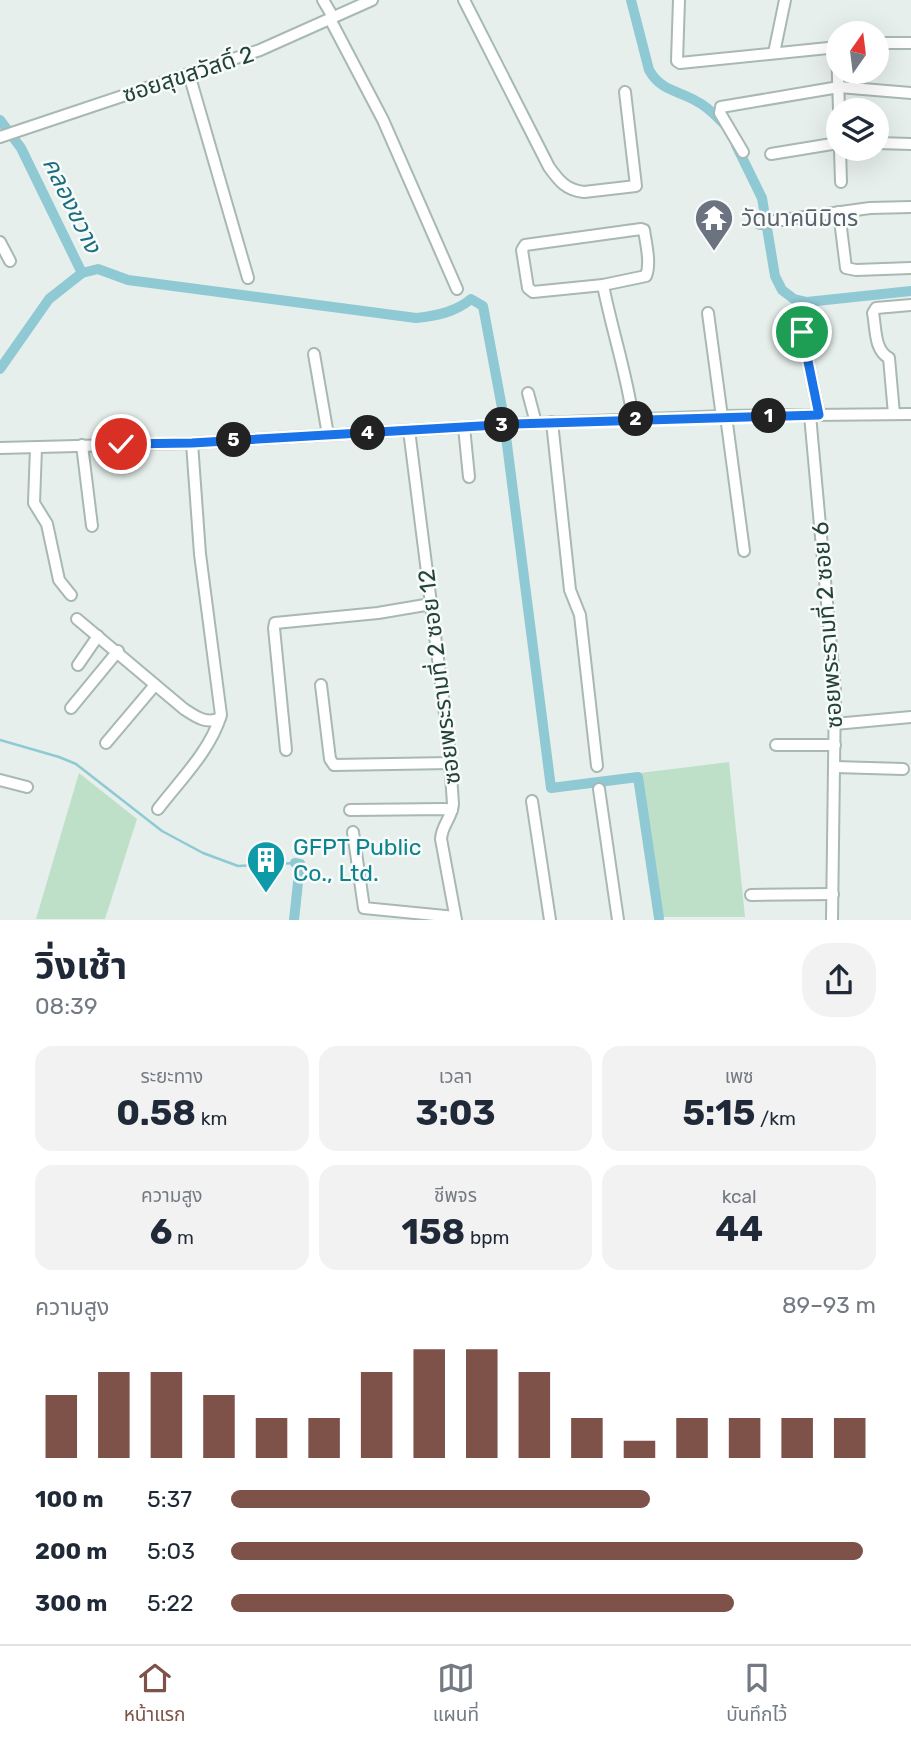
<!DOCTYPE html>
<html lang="th">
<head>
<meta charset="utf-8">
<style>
	:root { --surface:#fff; --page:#f2f2f3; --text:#1f2937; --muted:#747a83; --line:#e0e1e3; --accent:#7f5249 }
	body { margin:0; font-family:Rubik,"Noto Sans Thai",sans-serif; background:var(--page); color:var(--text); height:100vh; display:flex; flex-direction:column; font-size:26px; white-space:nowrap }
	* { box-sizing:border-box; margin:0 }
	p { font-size:23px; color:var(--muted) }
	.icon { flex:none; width:38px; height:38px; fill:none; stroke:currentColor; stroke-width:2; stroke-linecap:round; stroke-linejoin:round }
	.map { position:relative; height:920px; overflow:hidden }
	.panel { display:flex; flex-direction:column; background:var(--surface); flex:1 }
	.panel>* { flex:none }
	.needle { width:46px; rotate:14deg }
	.buttons { position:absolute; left:826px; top:21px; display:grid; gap:14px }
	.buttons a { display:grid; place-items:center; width:63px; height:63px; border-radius:50%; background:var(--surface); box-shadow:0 7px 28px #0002; font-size:35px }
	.pin { position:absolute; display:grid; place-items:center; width:60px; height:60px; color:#fff; margin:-30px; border:4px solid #fff; border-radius:50%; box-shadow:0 2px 7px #0007 }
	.km { position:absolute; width:35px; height:35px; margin:-18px; border-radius:50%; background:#222; color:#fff; font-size:19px; line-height:35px; text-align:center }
	.round { display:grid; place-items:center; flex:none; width:74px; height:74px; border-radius:28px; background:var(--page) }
	.head { display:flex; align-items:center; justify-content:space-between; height:119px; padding:0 35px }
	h1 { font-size:38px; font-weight:700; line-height:52px }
	.metrics { display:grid; grid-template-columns:repeat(3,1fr); gap:10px; height:119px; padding:7px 35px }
	.metrics div { display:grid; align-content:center; border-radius:18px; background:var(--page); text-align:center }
	.metrics b { font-size:35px; font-weight:700 }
	.metrics small { font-size:19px; font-weight:400 }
	.metrics p { font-size:19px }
	.chart { height:196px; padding:14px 35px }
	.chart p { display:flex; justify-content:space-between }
	.chart svg { width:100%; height:126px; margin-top:7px; stroke:var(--accent); stroke-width:6 }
	ul { padding:0 35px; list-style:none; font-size:23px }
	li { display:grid; grid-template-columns:112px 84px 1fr; align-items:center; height:52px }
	li i { height:18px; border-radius:9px; background:var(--accent) }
	.menu { display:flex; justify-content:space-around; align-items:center; height:98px; border-top:2px solid var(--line); background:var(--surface); font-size:19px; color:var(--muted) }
	.menu a { display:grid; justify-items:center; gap:4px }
	.menu .current { color:var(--accent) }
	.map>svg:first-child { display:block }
</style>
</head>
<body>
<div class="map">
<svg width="911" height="920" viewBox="0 0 911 920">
	<rect width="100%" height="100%" fill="#e6efeb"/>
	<g fill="#bfe0c8">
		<polygon points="729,762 745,917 663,917 640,773"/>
		<polygon points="79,773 137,819 105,919 36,919"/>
	</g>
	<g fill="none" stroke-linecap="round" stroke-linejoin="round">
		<polyline stroke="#8ec9d4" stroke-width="2.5" points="0,740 59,757 76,764 162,831 203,853 238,866 295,863"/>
		<g stroke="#8ec9d4" stroke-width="10">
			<path d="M631 0 649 70C661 91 677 90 696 101 707 106 715 115 723 123"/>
			<polyline points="0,120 21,148 82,273 49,299 0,369"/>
			<polyline points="736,145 762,198 775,276 782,290 794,299 807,302 911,291"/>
			<path d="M82 273 98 269 128 280 416 318C436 316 456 312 471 299L483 306 503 413 551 788 638 777 659 918"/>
			<polyline points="294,920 300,864 295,863"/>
		</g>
		<g stroke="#a8b8b2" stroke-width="14">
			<g id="street">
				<polyline points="323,0 333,17"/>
				<path d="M464 0 549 167C559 181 566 190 584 192L636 186 625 92"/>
				<polyline points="679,0 677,61 680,63 838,47"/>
				<polyline points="330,19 383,120 457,289"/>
				<polyline points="877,43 911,43"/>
				<polyline points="837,47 839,110"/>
				<polyline points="774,53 785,0"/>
				<polyline points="189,74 248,278"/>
				<polyline points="0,137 260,50 372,0"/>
				<polyline points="877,143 911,144"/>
				<polyline points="840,149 841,182"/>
				<polyline points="743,152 720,113 721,107 839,87 911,93"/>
				<polyline points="771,154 838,143"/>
				<polyline points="839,212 846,268 856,270 911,268"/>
				<polyline points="760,223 870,208 911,207"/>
				<path d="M641 229 644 230C646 244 651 263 646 276L603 285 533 292 528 288 522 250 525 245Z"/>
				<polyline points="0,242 10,261"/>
				<path d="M603 285C612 331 627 374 633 419"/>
				<polyline points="708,313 722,417"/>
				<polyline points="802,332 819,415"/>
				<polyline points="314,354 328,435"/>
				<polyline points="528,393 536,423"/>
				<path d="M894 414 889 358C874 350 876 328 873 313L876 308 911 305"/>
				<polyline points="810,415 835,691 832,920"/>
				<polyline points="726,416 744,551"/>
				<polyline points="552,422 570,590 580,615 597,766"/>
				<polyline points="464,427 469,477"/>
				<path d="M409 430 449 746 453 804C452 818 442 824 441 839L456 920"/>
				<polyline points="82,445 92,526"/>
				<polyline points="0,448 192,443 514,424 726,416 911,414"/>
				<polyline points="36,448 34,503 47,524 59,580 71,595"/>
				<path d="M77 619 184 709C195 716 206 725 220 718"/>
				<polyline points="78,665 98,636"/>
				<polyline points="321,685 330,759 334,765 450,763"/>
				<polyline points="71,708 118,651"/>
				<polyline points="835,724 911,717"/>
				<polyline points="106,743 155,685"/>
				<polyline points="776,745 835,745"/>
				<polyline points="286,750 274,628 275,623 378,613 431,604"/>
				<polyline points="835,767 903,769"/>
				<polyline points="0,780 27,787"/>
				<polyline points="599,789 618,920"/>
				<polyline points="532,801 550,920"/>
				<path d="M158 809C181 779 210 751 221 715L200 554 192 443"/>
				<polyline points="350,810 445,809 452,810"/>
				<polyline points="353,832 364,908 455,917"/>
				<polyline points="751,895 833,894"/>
			</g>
		</g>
		<use href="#street" stroke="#fff" stroke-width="10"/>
	</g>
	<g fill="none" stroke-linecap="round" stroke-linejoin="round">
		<g stroke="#fff" stroke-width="14">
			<polyline id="route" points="121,444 192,443 514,424 819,415 802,332"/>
		</g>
		<use href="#route" stroke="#1a73e8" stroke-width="9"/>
	</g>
	<defs>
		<g id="temple-pin" transform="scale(2.0125)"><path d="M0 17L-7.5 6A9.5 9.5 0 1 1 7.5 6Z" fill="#6b7280" stroke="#f7fbf9"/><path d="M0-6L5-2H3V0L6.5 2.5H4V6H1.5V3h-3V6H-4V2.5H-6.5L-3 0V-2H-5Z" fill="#fff"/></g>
		<g id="building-pin" transform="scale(2.0125)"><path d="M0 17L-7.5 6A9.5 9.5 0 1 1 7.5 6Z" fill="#0f9aa8" stroke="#f7fbf9"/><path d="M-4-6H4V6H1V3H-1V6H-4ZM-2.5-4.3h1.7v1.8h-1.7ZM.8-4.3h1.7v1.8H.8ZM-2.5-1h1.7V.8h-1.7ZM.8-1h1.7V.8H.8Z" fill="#fff"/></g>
	</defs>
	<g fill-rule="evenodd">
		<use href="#temple-pin" x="714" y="218"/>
		<use href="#building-pin" x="266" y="860"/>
	</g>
	<g text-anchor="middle" stroke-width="5" stroke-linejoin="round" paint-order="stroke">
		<g font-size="23" fill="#24423a" stroke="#f7fbf9">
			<text transform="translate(188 74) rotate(-18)" y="8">ซอยสุขสวัสดิ์ 2</text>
			<text transform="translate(827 625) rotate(-94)" y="8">ซอยพระรามที่ 2 ซอย 6</text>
			<text transform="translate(439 677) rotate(-97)" y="8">ซอยพระรามที่ 2 ซอย 12</text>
		</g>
		<g font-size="23" fill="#5b616d" stroke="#f7fbf9" text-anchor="start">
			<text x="741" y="226">วัดนาคนิมิตร</text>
		</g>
		<g font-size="23" fill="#0d838f" stroke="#f7fbf9" text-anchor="start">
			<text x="293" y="855">GFPT Public<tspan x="293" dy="26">Co., Ltd.</tspan></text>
		</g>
		<g font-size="24" font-style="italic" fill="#1c6f80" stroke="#f7fbf9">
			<text transform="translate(72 205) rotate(64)" y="8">คลองขวาง</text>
		</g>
	</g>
</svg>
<div class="buttons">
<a><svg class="needle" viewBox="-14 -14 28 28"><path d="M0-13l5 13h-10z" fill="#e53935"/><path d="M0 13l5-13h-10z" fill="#747a83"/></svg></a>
<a><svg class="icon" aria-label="layers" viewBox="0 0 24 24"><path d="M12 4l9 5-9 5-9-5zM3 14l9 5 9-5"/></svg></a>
</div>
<div class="pin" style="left:802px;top:332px;background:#1e9e55"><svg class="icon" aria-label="arrive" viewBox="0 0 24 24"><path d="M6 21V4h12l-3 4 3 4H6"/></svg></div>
<div class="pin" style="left:121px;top:444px;background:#d93025"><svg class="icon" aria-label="check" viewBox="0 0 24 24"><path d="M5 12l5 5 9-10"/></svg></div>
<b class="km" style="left:769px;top:416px">1</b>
<b class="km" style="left:636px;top:419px">2</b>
<b class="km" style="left:502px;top:425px">3</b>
<b class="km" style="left:368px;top:433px">4</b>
<b class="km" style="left:234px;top:440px">5</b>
</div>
<section class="panel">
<div class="head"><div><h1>วิ่งเช้า</h1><p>08:39</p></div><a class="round"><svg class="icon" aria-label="share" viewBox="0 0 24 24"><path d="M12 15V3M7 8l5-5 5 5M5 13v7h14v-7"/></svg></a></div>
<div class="metrics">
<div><p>ระยะทาง</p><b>0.58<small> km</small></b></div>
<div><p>เวลา</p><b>3:03</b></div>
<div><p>เพซ</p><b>5:15<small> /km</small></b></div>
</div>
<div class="metrics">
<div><p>ความสูง</p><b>6<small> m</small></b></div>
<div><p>ชีพจร</p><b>158<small> bpm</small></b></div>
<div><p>kcal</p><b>44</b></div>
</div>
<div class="chart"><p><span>ความสูง</span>89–93 m</p>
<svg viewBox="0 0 160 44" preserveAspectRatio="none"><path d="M5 44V22M15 44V14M25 44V14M35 44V22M45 44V30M55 44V30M65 44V14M75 44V6M85 44V6M95 44V14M105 44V30M115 44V38M125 44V30M135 44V30M145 44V30M155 44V30"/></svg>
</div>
<ul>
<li><b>100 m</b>5:37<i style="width:65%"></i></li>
<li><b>200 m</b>5:03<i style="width:98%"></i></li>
<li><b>300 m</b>5:22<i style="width:78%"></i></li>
</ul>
</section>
<nav class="menu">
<a class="current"><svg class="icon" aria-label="home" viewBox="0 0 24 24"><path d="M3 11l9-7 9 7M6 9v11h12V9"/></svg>หน้าแรก</a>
<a><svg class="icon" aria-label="map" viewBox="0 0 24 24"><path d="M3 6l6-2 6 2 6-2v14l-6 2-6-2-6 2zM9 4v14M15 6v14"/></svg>แผนที่</a>
<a><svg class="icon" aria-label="saved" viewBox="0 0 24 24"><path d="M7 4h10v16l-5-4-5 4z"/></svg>บันทึกไว้</a>
</nav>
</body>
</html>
